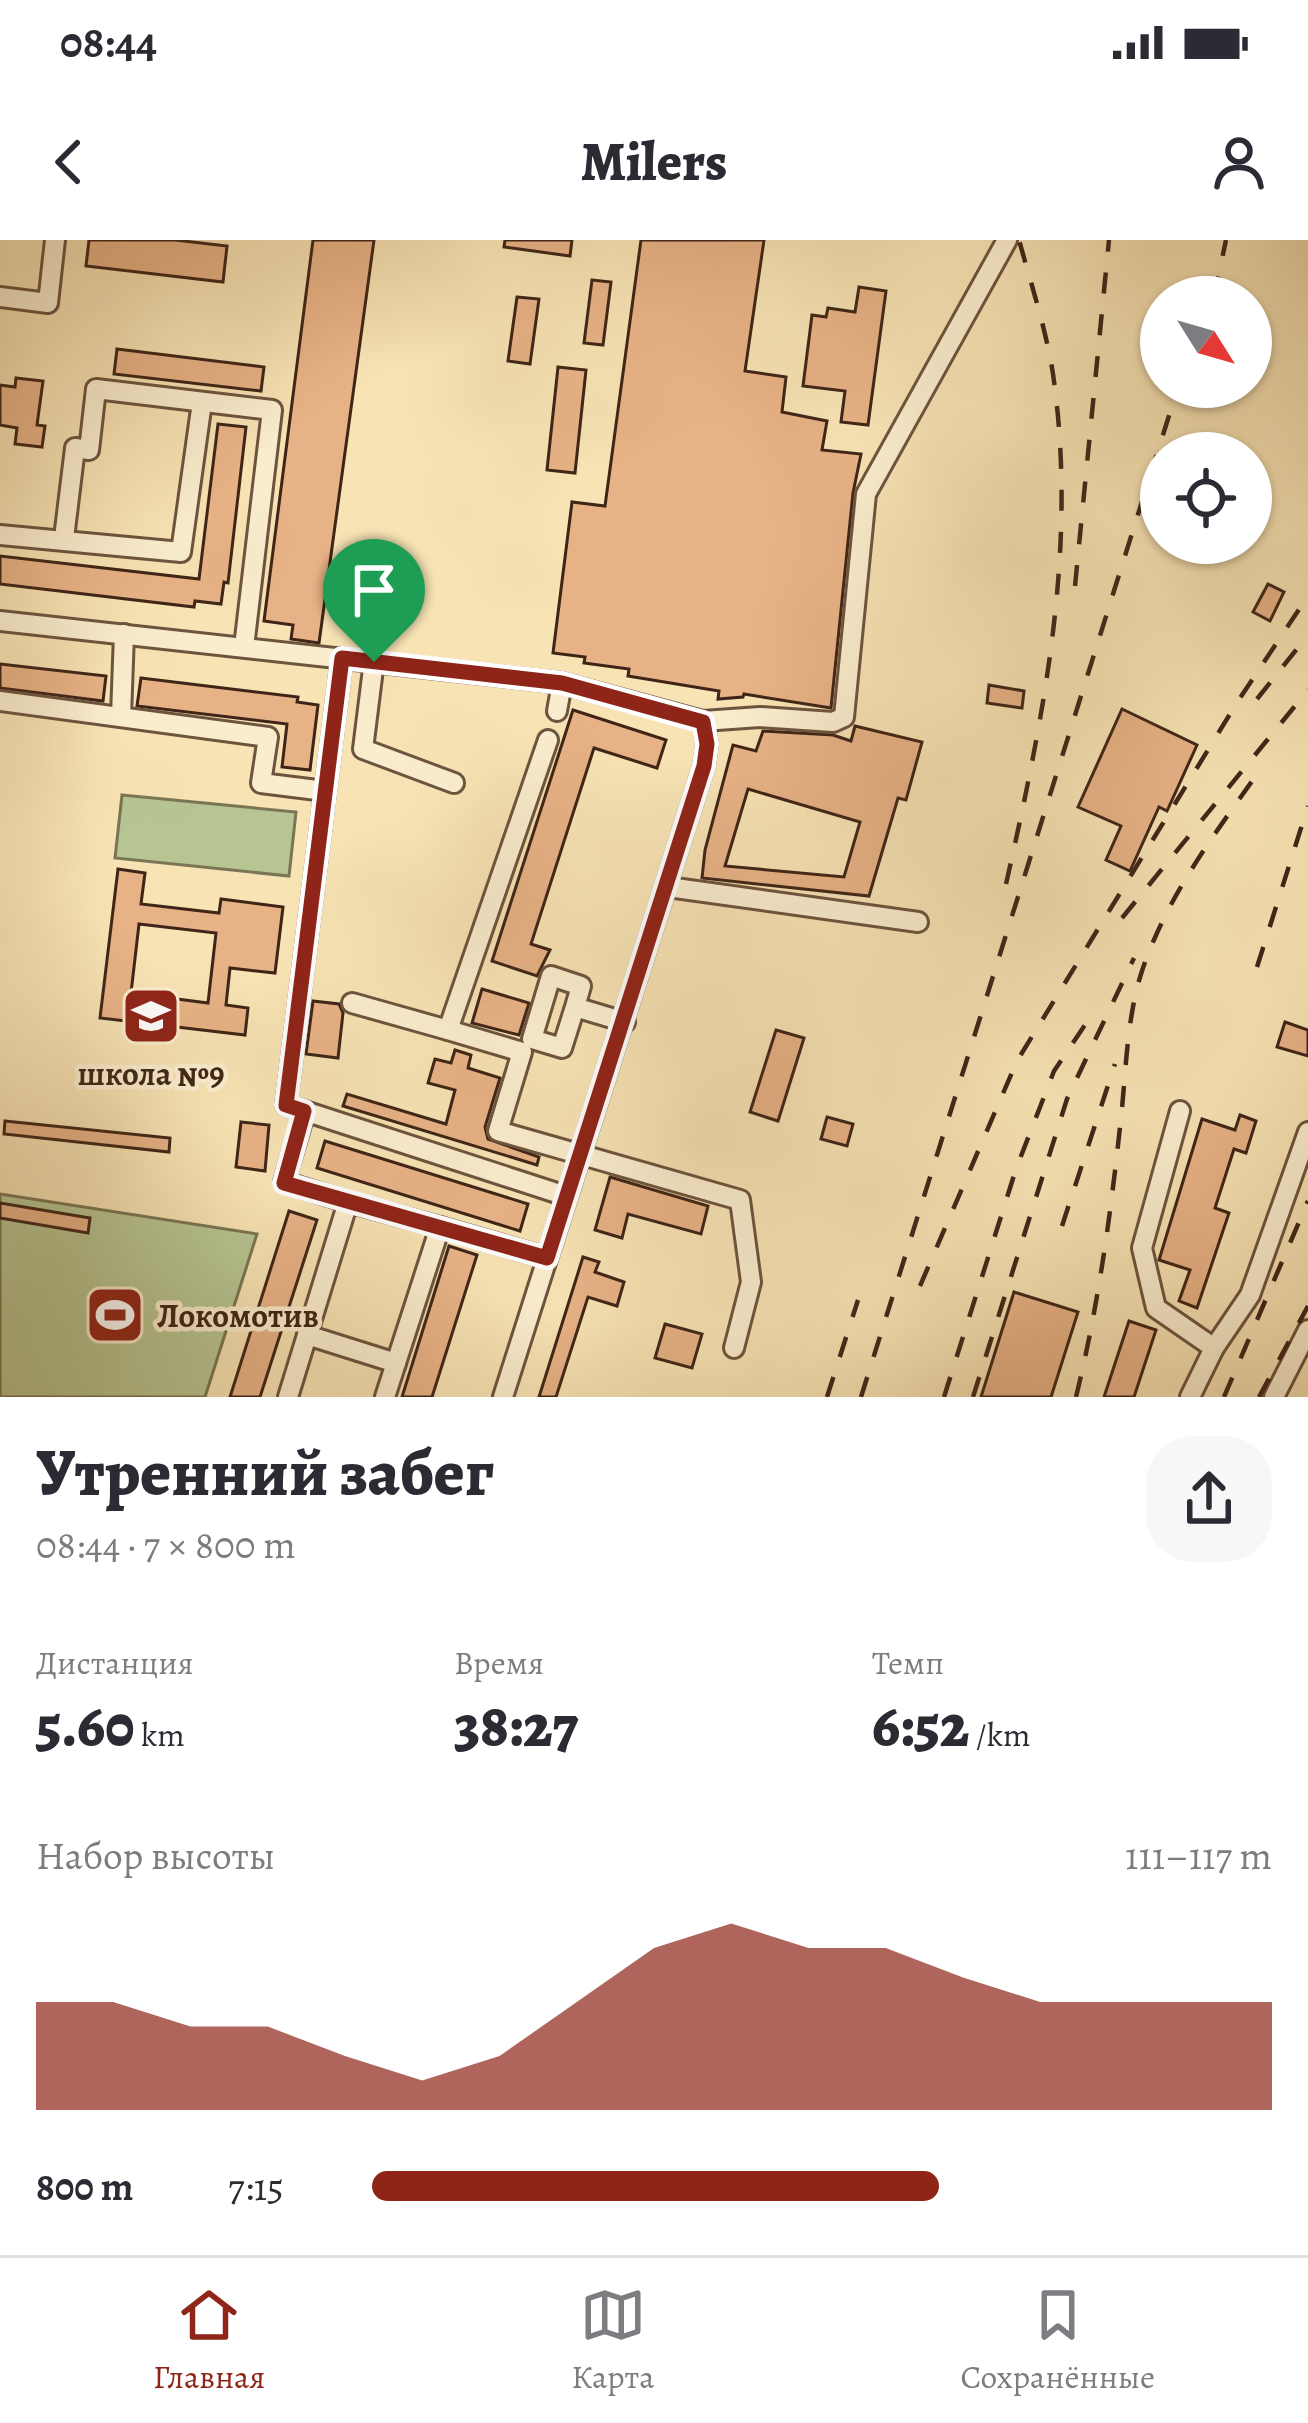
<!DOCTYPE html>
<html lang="ru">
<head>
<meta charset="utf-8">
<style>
	:root { --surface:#fff; --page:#f7f7f7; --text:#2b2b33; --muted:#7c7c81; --line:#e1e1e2; --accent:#8f2418 }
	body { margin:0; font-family:Alegreya,serif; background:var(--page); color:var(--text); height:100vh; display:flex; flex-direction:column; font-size:45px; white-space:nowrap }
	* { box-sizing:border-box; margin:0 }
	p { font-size:39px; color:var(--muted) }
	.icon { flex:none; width:66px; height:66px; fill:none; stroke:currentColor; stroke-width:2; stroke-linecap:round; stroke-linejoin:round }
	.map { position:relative; height:1157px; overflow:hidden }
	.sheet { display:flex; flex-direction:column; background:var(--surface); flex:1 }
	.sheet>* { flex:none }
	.needle { width:78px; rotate:127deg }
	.tools { position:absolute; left:1140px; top:36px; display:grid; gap:24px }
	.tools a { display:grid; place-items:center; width:132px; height:132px; border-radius:50%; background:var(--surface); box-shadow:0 3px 9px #0004; font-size:60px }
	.pin { position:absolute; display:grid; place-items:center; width:102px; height:102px; color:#fff; margin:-123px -51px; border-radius:50% 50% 50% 0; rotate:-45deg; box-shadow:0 0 12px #0007 }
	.pin .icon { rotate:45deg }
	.round { display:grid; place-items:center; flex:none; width:126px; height:126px; border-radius:48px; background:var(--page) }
	.overview { display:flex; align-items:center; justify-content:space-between; height:204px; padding:0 36px }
	h1 { font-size:66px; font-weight:800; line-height:90px }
	.figures { display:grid; grid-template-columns:repeat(3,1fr); gap:18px; height:204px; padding:12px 36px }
	.figures div { display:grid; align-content:center }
	.figures b { font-size:60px; font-weight:800 }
	.figures small { font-size:33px; font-weight:400 }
	.figures p { font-size:33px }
	.chart { height:336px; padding:24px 36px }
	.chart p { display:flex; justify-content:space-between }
	.chart svg { width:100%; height:216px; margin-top:12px; fill:var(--accent); opacity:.7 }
	ul { padding:0 36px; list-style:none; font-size:39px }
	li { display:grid; grid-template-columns:192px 144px 1fr; align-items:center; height:90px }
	li i { height:30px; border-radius:15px; background:var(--accent) }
	.status { display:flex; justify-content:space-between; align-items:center; height:84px; padding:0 60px; background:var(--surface); direction:ltr }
	.status svg { height:33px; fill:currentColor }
	header { display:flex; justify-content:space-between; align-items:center; height:156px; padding:0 36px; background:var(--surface); font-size:54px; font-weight:800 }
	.tabs { display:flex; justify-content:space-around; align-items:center; height:168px; border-top:3px solid var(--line); background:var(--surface); font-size:33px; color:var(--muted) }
	.tabs a { display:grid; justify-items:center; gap:6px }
	.tabs .active { color:var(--accent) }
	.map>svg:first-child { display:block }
</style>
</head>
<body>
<div class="status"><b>08:44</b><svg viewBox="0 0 49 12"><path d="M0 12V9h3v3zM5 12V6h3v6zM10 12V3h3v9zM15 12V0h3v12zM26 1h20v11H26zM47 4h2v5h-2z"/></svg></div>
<header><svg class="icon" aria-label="back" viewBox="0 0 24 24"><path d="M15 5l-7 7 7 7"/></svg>Milers<svg class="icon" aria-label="person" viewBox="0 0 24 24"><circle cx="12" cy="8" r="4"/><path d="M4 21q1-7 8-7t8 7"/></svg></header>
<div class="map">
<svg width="1308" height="1157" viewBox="0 0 1308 1157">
	<rect width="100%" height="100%" fill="#f7e3b4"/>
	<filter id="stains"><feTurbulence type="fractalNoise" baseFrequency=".00167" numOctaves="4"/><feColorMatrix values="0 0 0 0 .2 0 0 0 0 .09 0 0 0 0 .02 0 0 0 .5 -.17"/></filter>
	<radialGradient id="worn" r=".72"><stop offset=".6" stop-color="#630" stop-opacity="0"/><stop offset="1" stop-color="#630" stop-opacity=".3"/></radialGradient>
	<g fill="#b6c592" stroke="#7a7554" stroke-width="3">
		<polygon points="122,555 296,572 289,636 115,618"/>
		<polygon points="0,954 257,994 205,1157 0,1157"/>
	</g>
	<g fill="#e7b286" stroke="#3f2517" stroke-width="3" fill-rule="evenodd">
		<polygon points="89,0 175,0 227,6 223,42 86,26"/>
		<polygon points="313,0 374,0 319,403 291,399 293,385 264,381"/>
		<polygon points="505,0 572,0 570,16 504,7"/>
		<polygon points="641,0 764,0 745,131 786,137 782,172 827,181 822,210 861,214 853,253 831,468 744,454 743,457 718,459 719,451 628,436 629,429 584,423 585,417 553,413 572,262 605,266"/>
		<polygon points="592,40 611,42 603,105 584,103"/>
		<polygon points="859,47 886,51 868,185 841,182 845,151 803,146 812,75 826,77 828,68 855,72"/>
		<polygon points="517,57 539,59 530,124 508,121"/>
		<polygon points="117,109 264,127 261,151 114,134"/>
		<polygon points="558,127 586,130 575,233 547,230"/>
		<polygon points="16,138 43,141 37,185 45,186 42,207 15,204 17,188 0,185 0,145 15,147"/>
		<polygon points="218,184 246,187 228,343 224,342 221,364 195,361 194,367 0,344 0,316 199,339"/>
		<polygon points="1268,344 1284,352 1270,381 1253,372"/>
		<polygon points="0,424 106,436 103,461 0,448"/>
		<polygon points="141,438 298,457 297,462 318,465 310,530 282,527 287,484 137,466"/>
		<polygon points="989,445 1024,451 1022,468 987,463"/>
		<polygon points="1122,469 1197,505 1167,571 1159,567 1130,631 1106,620 1121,586 1078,567"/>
		<polygon points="573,470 666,500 657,528 594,508 531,704 550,710 537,736 492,721"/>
		<path d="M855 486 922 502 906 560 898 558 869 656 702 638 705 610 733 505 756 511 763 491 833 495 851 501ZM748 549 860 582 844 637 725 626Z"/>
		<path d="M118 629 145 633 141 664 219 673 221 659 283 667 275 733 230 728 226 765 248 768 245 795 100 778ZM139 684 216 693 208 763 131 753Z"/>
		<polygon points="482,749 529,763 519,795 472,783"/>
		<polygon points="313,761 339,764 343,773 338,818 306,814"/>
		<polygon points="1285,782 1308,790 1308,816 1277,807"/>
		<polygon points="776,790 804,798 778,881 750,872"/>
		<polygon points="455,810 471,815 468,828 500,838 485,887 488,899 539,917 537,925 343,866 347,854 446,884 455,850 428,843 435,819 451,823"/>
		<polygon points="1240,875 1256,881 1246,913 1234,909 1215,968 1229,973 1197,1068 1179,1061 1190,1030 1159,1020 1202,879 1235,890"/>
		<polygon points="827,877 853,884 847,906 821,899"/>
		<polygon points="5,881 170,898 169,912 4,894"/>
		<polygon points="241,882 269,885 265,931 236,927"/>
		<polygon points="325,901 528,964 520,991 317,928"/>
		<polygon points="610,937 708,966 701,994 628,974 622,998 595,990"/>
		<polygon points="0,963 90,978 88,993 0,978"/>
		<polygon points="289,971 317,980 288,1070 260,1157 230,1157"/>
		<polygon points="449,1006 477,1015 432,1157 402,1157"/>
		<polygon points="583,1017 599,1022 595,1032 624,1042 617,1066 588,1057 556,1157 539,1157"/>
		<polygon points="1014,1052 1078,1072 1051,1157 981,1157"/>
		<polygon points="1129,1081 1156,1090 1134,1157 1104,1157"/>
		<polygon points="665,1084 702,1094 692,1128 655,1118"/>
	</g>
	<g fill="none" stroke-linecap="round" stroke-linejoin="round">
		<g stroke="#6d543e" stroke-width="24">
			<g id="minor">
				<polyline points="0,57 48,63 55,0"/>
				<polyline points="0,295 181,312 202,162"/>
				<polyline points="64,298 75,208 89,210 96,149 272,170 244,407"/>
				<polyline points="0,381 562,443 703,481 760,477 833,482 844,477 866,254 1007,0"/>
				<polyline points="342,418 286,865 566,956"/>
				<polyline points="374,421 363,509 454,543"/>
				<polyline points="0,461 268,497 261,543 325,551"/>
				<polyline points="557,471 562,443"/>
				<polyline points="121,476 124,394"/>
				<polyline points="548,500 448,790 522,812 498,891 740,960 751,1042 734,1108"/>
				<polyline points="668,647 918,682"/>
				<polyline points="352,763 448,790"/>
				<polyline points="575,767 562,808 532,799 551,736 581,746 575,767 625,782"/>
				<polyline points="1180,871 1142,1008 1156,1068 1214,1108 1190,1157"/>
				<polyline points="348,962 440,987"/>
				<polyline points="307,1095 396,1123 440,987 547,1018"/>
				<polyline points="1214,1108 1250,1055 1308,892"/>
				<polyline points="288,1157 348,962 284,942 305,871"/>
				<polyline points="385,1157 396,1123"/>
				<polyline points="503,1157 704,526 707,504 703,481"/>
				<polyline points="1274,1157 1308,1090"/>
			</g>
		</g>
		<use href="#minor" stroke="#faedce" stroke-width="18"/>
		<g stroke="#3f2517" stroke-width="4.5" stroke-dasharray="21 21" stroke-linecap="butt">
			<polyline points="1214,57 1226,0"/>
			<polyline points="1075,346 1109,0"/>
			<polyline points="1257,459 1308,395"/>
			<path d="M1006 644C1044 476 1078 307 1053 134 1046 89 1031 44 1019 0"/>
			<polyline points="1122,678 1308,450"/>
			<polyline points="1257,727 1308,566"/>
			<polyline points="1062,986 1115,824"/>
			<polyline points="920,1046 1017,821 1238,461 1308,356"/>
			<polyline points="827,1157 858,1060"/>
			<polyline points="861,1157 1178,147"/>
			<polyline points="944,1157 1016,929 1054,831 1091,776"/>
			<polyline points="973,1157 1067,859 1134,718"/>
			<path d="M1076 1157C1098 1067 1110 979 1120 887 1126 837 1126 782 1141 734 1165 660 1211 599 1255 537"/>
			<polyline points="1224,1157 1308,961"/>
			<polyline points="1259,1157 1308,1066"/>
		</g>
	</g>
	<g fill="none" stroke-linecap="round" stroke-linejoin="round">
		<g stroke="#fff" stroke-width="24">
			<polygon id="route" points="342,418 562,443 703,482 707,504 704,526 547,1018 284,943 304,871 286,865"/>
		</g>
		<use href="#route" stroke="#8f2418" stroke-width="15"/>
	</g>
	<defs>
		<g id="school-square" transform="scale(3)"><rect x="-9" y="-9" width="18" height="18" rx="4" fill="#8f2418" stroke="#faedce"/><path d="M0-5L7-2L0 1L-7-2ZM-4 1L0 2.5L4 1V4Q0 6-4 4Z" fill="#fff"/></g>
		<g id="stadium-square" transform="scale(3)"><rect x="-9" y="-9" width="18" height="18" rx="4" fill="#8f2418" stroke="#faedce"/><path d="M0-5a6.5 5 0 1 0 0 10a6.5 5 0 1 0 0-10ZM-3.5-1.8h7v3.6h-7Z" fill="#fff"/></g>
	</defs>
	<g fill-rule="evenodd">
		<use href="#school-square" x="151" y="776"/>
		<use href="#stadium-square" x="115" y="1075"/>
	</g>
	<g text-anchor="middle" stroke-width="9" stroke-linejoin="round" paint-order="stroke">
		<g font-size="33" font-weight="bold" fill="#3f2517" stroke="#faedce">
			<text x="151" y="845">школа №9</text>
			<text x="157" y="1087" text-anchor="start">Локомотив</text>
		</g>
	</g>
	<rect width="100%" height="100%" filter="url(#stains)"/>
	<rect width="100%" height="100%" fill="url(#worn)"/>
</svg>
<div class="tools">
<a><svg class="needle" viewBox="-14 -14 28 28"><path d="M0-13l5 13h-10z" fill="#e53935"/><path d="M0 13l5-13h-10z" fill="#7c7c81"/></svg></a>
<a><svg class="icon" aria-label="locate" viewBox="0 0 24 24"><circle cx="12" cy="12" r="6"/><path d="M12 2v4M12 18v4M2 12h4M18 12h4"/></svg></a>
</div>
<div class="pin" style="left:374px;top:422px;background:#1e9e55"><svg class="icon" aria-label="arrive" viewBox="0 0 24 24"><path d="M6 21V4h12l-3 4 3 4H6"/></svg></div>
</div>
<section class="sheet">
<div class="overview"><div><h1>Утренний забег</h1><p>08:44 · 7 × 800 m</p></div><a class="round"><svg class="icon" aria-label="share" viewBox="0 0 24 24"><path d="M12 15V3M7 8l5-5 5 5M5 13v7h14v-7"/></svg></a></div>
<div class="figures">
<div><p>Дистанция</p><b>5.60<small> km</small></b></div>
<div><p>Время</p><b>38:27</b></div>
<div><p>Темп</p><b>6:52<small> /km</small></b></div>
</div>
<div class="chart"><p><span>Набор высоты</span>111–117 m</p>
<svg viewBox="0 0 160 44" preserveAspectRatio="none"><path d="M0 44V22L10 22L20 27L30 27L40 33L50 38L60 33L70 22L80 11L90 6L100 11L110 11L120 17L130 22L140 22L150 22L160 22V44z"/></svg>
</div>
<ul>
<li><b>800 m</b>7:15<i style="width:63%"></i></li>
</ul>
</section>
<nav class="tabs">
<a class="active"><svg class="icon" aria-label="home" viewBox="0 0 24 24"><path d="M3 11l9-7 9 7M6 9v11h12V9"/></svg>Главная</a>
<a><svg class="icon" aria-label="map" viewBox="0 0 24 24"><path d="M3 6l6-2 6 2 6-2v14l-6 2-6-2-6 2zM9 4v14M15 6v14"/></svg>Карта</a>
<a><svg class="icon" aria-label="saved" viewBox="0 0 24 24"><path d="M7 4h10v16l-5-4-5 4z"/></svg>Сохранённые</a>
</nav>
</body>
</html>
